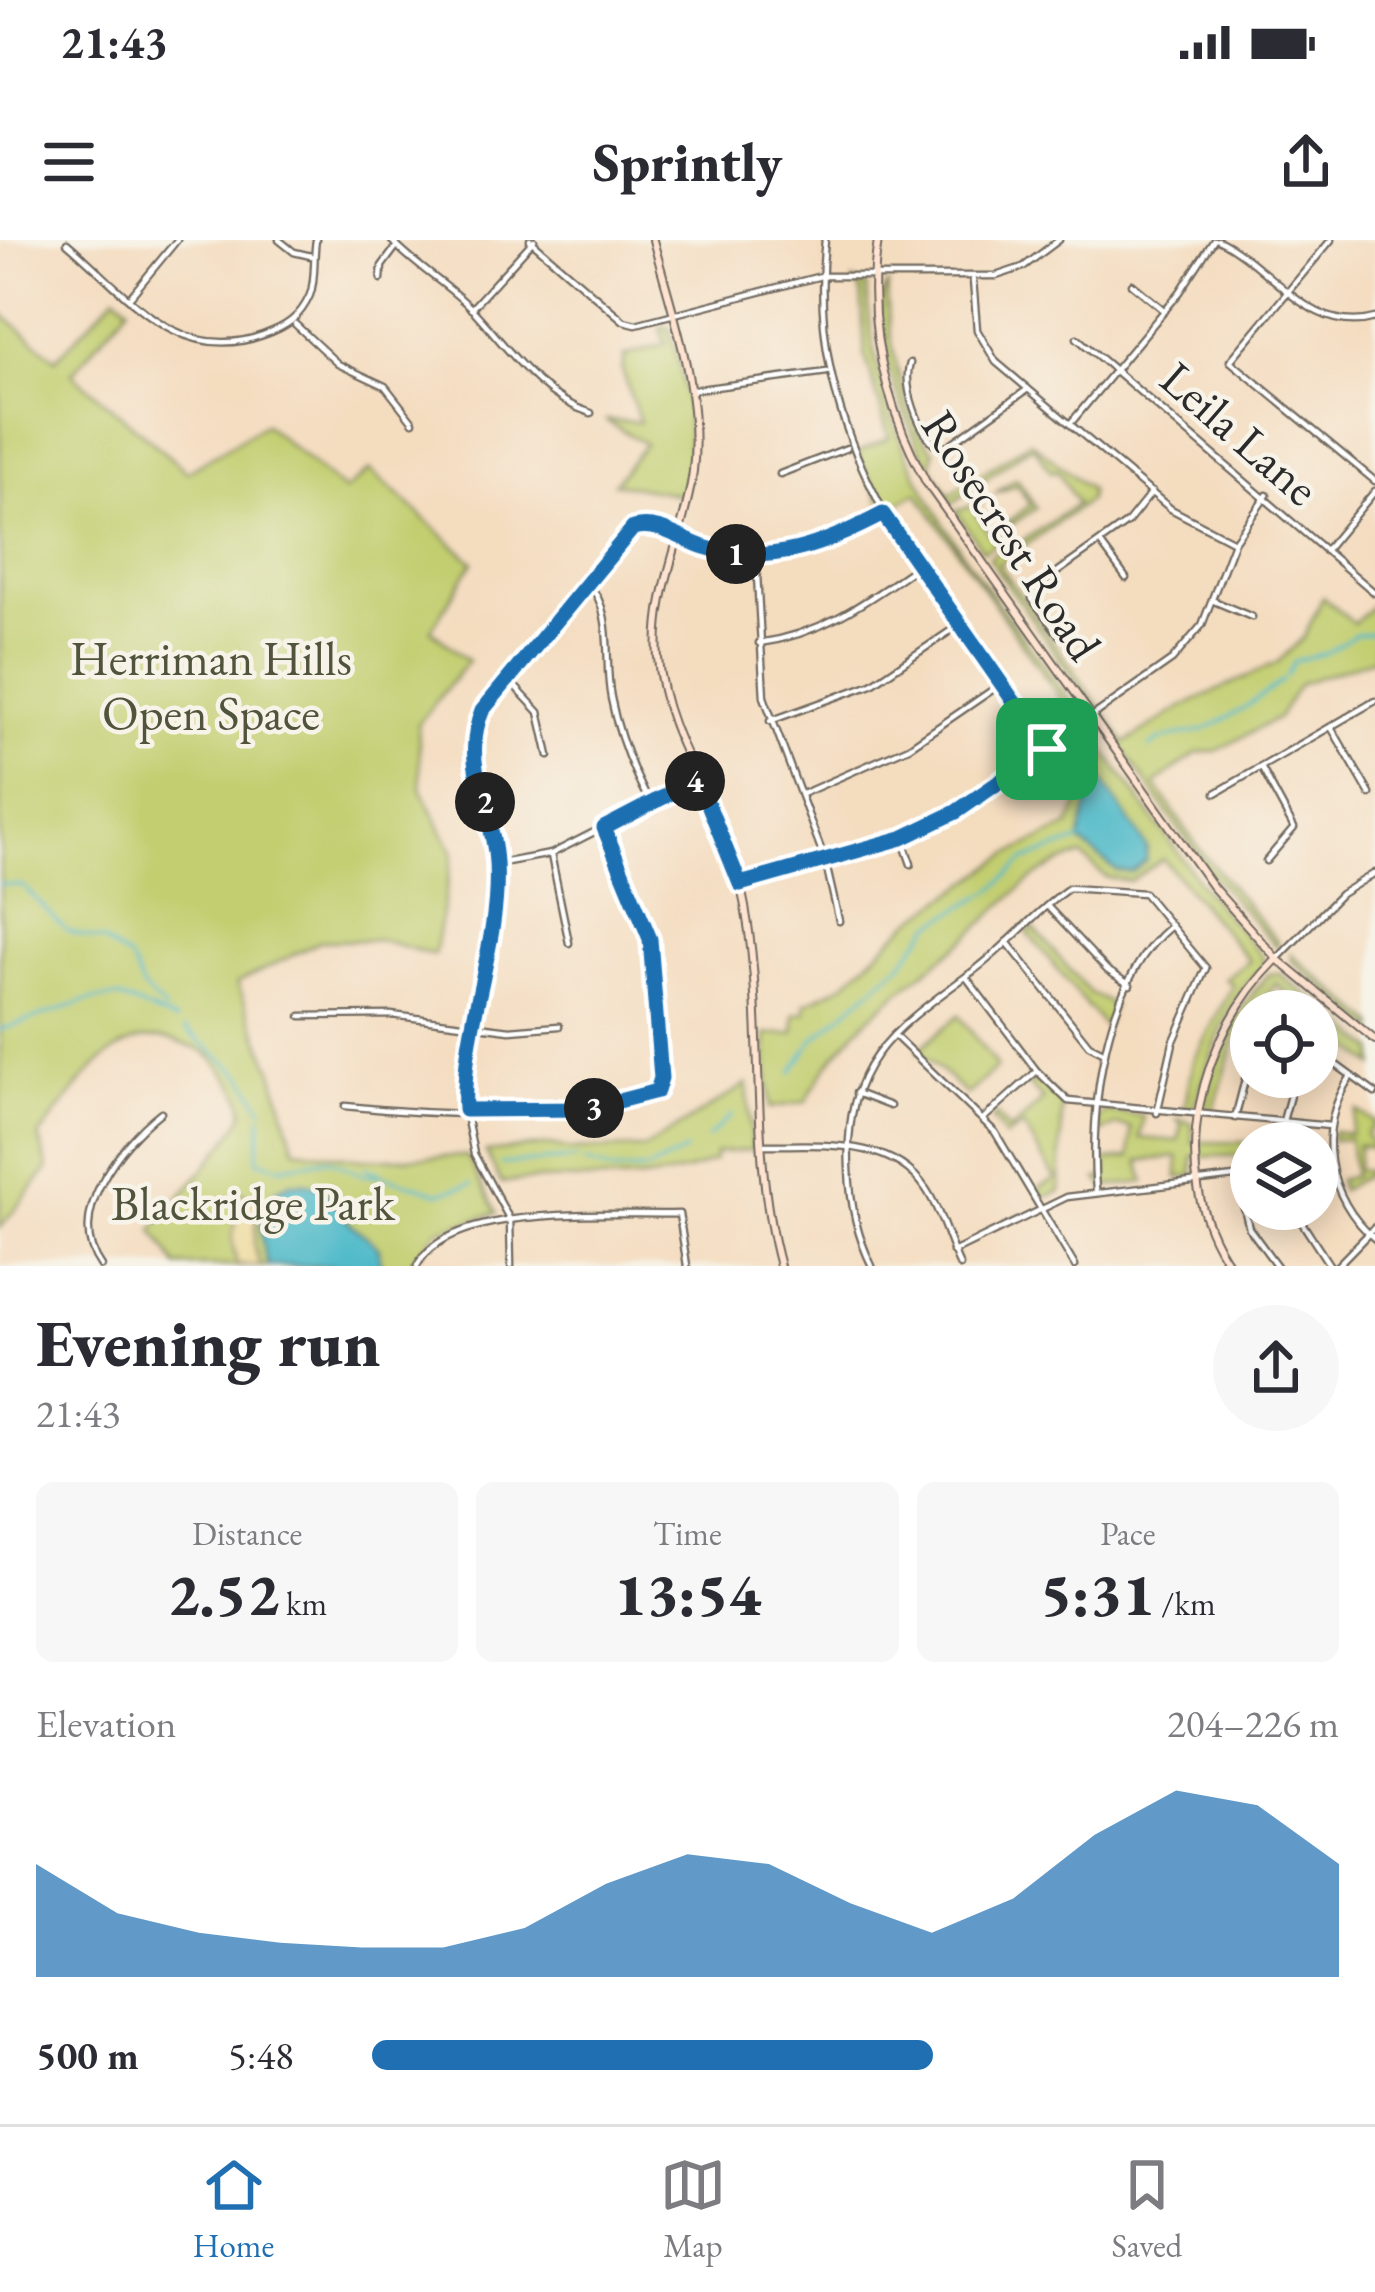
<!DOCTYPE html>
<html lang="en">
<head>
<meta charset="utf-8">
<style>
	:root { --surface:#fff; --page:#f7f7f7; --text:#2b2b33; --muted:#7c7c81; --line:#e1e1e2; --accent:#1f6fb2 }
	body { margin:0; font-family:"EB Garamond",serif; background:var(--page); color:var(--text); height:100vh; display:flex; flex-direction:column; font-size:45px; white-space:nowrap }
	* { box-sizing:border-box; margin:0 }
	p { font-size:39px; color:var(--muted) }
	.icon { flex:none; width:66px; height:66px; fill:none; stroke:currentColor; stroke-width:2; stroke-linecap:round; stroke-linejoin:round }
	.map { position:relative; height:1026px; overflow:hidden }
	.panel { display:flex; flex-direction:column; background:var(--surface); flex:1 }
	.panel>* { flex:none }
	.controls { position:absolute; left:1230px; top:750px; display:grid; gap:24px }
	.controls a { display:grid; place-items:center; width:108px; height:108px; border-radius:50%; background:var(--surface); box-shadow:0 6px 30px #0003; font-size:60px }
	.pin { position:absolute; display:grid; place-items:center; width:102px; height:102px; color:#fff; margin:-51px; border-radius:24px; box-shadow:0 6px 18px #0006 }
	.km { position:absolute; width:60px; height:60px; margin:-30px; border-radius:50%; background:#222; color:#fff; font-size:33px; line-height:60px; text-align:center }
	.round { display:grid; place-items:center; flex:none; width:126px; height:126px; border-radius:63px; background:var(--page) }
	.overview { display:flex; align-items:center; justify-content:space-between; height:204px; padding:0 36px }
	h1 { font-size:66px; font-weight:800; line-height:90px }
	.metrics { display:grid; grid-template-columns:repeat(3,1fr); gap:18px; height:204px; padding:12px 36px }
	.metrics div { display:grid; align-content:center; border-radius:18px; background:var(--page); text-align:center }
	.metrics b { font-size:60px; font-weight:800 }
	.metrics small { font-size:33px; font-weight:400 }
	.metrics p { font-size:33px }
	.chart { height:336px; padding:24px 36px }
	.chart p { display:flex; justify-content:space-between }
	.chart svg { width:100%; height:216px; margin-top:12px; fill:var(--accent); opacity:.7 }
	ul { padding:0 36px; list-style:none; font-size:39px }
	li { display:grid; grid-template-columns:192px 144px 1fr; align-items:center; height:90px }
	li i { height:30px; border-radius:15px; background:var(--accent) }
	.status { display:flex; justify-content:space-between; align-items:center; height:84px; padding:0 60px; background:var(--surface); direction:ltr }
	.status svg { height:33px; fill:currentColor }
	header { display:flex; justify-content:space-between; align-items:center; height:156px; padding:0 36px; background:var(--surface); font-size:54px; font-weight:800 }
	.tab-bar { display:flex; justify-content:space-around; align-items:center; height:168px; border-top:3px solid var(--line); background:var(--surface); font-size:33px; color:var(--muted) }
	.tab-bar a { display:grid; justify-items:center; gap:6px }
	.tab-bar .current { color:var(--accent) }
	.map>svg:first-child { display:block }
</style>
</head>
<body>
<div class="status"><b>21:43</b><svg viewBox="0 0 49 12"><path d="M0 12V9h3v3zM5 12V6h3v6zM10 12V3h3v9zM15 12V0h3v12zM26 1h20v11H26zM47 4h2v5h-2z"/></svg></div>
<header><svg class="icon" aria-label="menu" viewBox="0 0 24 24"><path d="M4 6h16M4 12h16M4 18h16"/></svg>Sprintly<svg class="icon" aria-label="share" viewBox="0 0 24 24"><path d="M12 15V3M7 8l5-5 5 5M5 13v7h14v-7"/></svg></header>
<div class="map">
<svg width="1375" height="1026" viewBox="0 0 1375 1026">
	<rect width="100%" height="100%" fill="#f7f3e8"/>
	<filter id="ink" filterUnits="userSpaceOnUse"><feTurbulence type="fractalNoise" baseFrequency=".00833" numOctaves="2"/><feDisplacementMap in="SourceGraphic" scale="24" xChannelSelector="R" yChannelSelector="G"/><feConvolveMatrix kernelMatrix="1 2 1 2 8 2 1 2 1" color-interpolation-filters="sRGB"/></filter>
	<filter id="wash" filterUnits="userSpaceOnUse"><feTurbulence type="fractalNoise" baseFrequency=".004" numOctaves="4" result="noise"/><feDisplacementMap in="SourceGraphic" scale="48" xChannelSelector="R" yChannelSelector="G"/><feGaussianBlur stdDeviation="2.7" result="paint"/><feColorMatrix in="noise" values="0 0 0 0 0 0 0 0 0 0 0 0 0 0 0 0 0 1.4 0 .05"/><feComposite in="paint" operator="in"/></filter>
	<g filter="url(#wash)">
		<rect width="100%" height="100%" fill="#f4dcbf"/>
		<g fill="#c2ce70" stroke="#767c4e" stroke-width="3">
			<path d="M852 40 867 47C875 228 978 330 1077 471L1076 481 917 253 886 271 856 213 889 198 865 114 861 51Z"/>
			<path d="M888 43C884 85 903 182 934 211L931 226 949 255 1031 201 1090 250 1088 261 999 324 1125 503 1180 468 1278 422 1304 397 1323 357 1354 384 1375 362V418L1299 444 1278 478 1216 511 1197 513 1155 544 1199 609 1278 702 1276 706 1209 632 989 318 999 310 1003 314 1077 264 1057 230 1051 232 1035 207H1029L951 264C922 221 859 93 888 43Z"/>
			<path d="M116 55 129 66 72 133 187 232 265 184 344 251 370 230 473 322 431 390 468 421 418 484 421 548 453 613 434 715 381 700 321 701 237 743 273 832 295 909 362 919 467 916 497 973 438 990 409 1026H177L153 990C167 971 242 888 243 874 245 852 226 834 213 819 204 809 193 807 181 803 114 779 75 852 39 896L48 929 0 988V72L56 119Z"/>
			<path d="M660 87H669C686 143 696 197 682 255L614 243 645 204 605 180 640 182 622 130 625 116 665 104Z"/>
			<polygon points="1017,238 1036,268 992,298 996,304 983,311 956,271 981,263 975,272 991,296 1030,265 1017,245 994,254"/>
			<path d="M1082 491 1096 499 1209 656 1263 717V725C1218 773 1215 813 1192 870L1184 871 1193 821 1233 745 1225 739 1249 721 1163 619 1130 641 1106 637 1082 616C1029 626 996 676 955 708 896 753 839 794 806 862L770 868 766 795 794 793 795 774 806 772 805 764 844 744 910 682 1008 615 1069 586 1080 561 1047 515Z"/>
			<polygon points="1033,688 1090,753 1113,765 1105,788 1027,692"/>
			<polygon points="1291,714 1375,784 1375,791 1291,720"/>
			<path d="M1279 733 1375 810V826L1317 781V771H1305L1276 744 1237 793 1213 872 1205 870C1214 817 1233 775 1268 734Z"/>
			<polygon points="959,775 997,827 967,855 918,810"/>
			<polygon points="1037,840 1062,863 1060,952 1042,958 1038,949 1056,939 1023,886 1005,897 992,879 996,875 1010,891 1043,860 1027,843"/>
			<path d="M747 844 752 910 715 913V920C646 954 574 932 501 943L486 912 550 905 570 910 645 908Z"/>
			<polygon points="1356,870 1375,882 1366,895 1375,909 1358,905 1357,930 1372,932 1341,950 1338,940 1354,936 1349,899 1332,900 1333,891 1350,894"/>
			<polygon points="1104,872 1144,876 1140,898 1178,901 1182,886 1177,879 1192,883 1193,902 1280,903 1251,903 1251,915 1193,917 1193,935 1178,938 1178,917 1139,921 1145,942 1105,947 1098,939 1106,936 1105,921 1130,917 1131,888 1117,885 1102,892 1097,881"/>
		</g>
		<polygon fill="#eeda9e" stroke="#8c8264" stroke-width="3" points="241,953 259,960 254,1005 260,1026 237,1026 232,1001"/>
		<g fill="#4db9c9" stroke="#3c727a" stroke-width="3">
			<polygon points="1082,510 1147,607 1146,621 1132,632 1117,631 1079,601 1088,565 1062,524"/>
			<path d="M291 943C331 940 326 959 349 982 359 992 370 998 379 1008L380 1026H268C258 995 256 955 291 943Z"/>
		</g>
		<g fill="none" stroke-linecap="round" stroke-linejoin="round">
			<g stroke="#4db9c9" stroke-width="3">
				<polyline points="1287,435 1294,421 1326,413 1356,394 1375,393"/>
				<path d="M1149 508C1167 491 1189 498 1211 487 1238 473 1260 458 1283 440"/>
				<polyline points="0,644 23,646 67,691 103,701 130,720"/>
				<polyline points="132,724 142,747 165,770"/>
				<polyline points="185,789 244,837 263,869"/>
				<polyline points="0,790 86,761 117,757 176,781"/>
				<polyline points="792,832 813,800 903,722 931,685 994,649 1025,620 1082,600"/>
				<polyline points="262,876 257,920 280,927 329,919 362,935 381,935 439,953 472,944"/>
				<polyline points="707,898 732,875"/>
				<polyline points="584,922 613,931 648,930 685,911"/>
				<polyline points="501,924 577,919"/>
				<polyline points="365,928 380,934"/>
			</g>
		</g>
	</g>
	<g filter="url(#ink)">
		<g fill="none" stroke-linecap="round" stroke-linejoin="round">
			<g stroke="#71695f" stroke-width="9">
				<g id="street">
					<polyline points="279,0 294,12 311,16"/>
					<path d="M391 0C415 26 446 43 471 68 507 106 539 157 591 173"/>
					<polyline points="530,0 624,81 636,84 821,36 996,36 1023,27 1059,0"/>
					<path d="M825 0C802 208 932 349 1046 507"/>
					<path d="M1218 0C1270 25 1311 97 1375 78"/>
					<polyline points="1331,0 1230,121 1375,241"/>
					<path d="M67 3C127 54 178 126 263 95 286 87 300 78 310 55 316 39 313 17 316 0"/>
					<polyline points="381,39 382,26 396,7"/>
					<polyline points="973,40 977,90 996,122 1171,269 1234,302"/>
					<polyline points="1132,44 1165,71"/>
					<polyline points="131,56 177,0"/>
					<polyline points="471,69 534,0"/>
					<polyline points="295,84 338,124 385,146 413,182"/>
					<polyline points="1077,98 1375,353"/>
					<path d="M910 123C902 146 919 193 938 207L949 205 1028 149"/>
					<polyline points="692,150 827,132"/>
					<polyline points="1070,184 1180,52 1214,0"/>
					<polyline points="780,234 847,208"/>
					<polyline points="1101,304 1126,338"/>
					<polyline points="1325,311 1375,251"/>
					<polyline points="756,317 764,457 825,620 839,681"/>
					<path d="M587 342C616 373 603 419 611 458 618 494 632 530 650 563"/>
					<polyline points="1214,361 1252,377"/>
					<polyline points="1069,397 1060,396 1032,359 1032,350 1128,282 1152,252"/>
					<path d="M759 403C823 394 866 362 918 326"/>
					<polyline points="509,440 539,472 549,516"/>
					<polyline points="770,481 872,444 959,385"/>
					<polyline points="1331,487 1370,554"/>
					<polyline points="1261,527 1294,588 1266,621"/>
					<polyline points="1019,531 1036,557"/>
					<polyline points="1216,553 1375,461"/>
					<polyline points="802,554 909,507 1001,444"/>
					<polyline points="902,598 911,624"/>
					<polyline points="551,615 569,703"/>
					<polyline points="496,624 551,614 698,539"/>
					<polyline points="740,644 902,598 956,572 1172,420 1202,385 1234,302 1267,255"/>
					<polyline points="1048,667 1107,730 1130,745"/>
					<polyline points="1007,702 1089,805 1105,813"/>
					<polyline points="1277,719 1341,654 1375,633"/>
					<polyline points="966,737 1037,831 1068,861 1330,886"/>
					<polyline points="1262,764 1270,771"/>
					<polyline points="301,776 391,775 510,790 559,786"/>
					<polyline points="894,795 995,892 1075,1026"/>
					<polyline points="1317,811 1375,853"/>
					<path d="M1351 836C1314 889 1327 959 1375 999"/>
					<polyline points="856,853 890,866"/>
					<path d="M345 866C421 874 590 885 657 851L661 838 650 699 604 588"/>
					<polyline points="1235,878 1251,817"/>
					<polyline points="983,879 1037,831"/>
					<polyline points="1283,881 1295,837"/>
					<path d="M762 905C818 906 891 896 926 949 941 971 948 1001 960 1026"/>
					<polyline points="1317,930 1331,928"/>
					<polyline points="1236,936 1249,988 1277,1026"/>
					<path d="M1096 950C1089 871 1104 740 1171 686"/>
					<polyline points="1293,969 1330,1026"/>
					<polyline points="953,1012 1067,957 1251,935"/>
					<path d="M101 1026C64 975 120 904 161 872"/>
					<path d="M417 1026C449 962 614 976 679 974L687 1026"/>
					<path d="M511 1026 510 980 474 914 465 870 463 831 496 624 491 577 471 504 481 471 620 297C662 269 713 319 761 316 806 313 843 296 883 274"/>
					<path d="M872 1026C857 996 850 962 849 928 844 822 893 790 972 732 1007 707 1034 672 1069 648L1144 653 1206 728 1173 803 1157 873"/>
					<polyline points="1337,1026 1375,987"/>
				</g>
			</g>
			<g stroke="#71695f" stroke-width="10">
				<g id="secondary">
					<path d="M653 0C673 75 702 153 693 231 685 296 653 350 658 418 664 502 723 566 741 647 769 771 746 903 780 1026"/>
					<path d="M878 0C865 85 886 167 926 242L1212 646 1277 719 1375 800"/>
					<path d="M1230 1026C1163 931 1200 795 1277 719"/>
				</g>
			</g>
			<use href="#street" stroke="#fff" stroke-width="4.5"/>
			<use href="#secondary" stroke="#fee3d1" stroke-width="6"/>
		</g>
	</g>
	<g fill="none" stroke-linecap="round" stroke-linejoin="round" filter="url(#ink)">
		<g stroke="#fff" stroke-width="24">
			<path id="route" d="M883 274 1047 509 956 572 902 598 740 644 698 539 604 588 650 699 661 838 657 851 588 869 465 870C461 786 501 706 496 623 493 568 460 525 482 471L633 288C659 281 680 299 704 307 768 328 826 304 883 274Z"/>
		</g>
		<use href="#route" stroke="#1f6fb2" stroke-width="15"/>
	</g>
	<g text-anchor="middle" stroke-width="9" stroke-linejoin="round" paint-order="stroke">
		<g font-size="48" fill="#2b2b2b" stroke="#f7f3e8">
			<text transform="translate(1240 193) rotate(41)" y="17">Leila Lane</text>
			<text transform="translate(1012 295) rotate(57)" y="17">Rosecrest Road</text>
		</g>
		<g font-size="48" fill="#51543c" stroke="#f7f3e8">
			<text x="211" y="435">Herriman Hills<tspan x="211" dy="55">Open Space</tspan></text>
			<text x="253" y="980">Blackridge Park</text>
		</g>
	</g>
</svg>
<div class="controls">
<a><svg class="icon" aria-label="locate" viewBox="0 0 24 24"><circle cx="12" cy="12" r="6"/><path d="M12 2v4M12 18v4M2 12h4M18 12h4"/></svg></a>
<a><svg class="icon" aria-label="layers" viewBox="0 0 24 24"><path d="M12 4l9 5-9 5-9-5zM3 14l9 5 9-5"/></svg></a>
</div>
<div class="pin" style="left:1047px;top:509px;background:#1e9e55"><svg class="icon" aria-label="arrive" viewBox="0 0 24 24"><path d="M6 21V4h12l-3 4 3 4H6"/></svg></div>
<b class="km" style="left:736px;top:314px">1</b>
<b class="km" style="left:485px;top:562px">2</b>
<b class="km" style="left:594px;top:868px">3</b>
<b class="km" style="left:695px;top:541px">4</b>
</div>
<section class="panel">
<div class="overview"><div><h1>Evening run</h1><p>21:43</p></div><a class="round"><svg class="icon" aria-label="share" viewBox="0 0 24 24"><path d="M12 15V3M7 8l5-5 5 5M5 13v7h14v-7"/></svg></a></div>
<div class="metrics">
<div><p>Distance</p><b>2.52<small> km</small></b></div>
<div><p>Time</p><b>13:54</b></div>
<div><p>Pace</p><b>5:31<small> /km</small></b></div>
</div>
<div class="chart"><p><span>Elevation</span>204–226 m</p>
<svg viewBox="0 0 160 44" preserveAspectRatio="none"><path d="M0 44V21L10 31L20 35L30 37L40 38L50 38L60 34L70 25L80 19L90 21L100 29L110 35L120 28L130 15L140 6L150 9L160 21V44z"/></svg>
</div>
<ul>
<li><b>500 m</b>5:48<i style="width:58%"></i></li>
</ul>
</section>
<nav class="tab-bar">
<a class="current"><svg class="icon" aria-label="home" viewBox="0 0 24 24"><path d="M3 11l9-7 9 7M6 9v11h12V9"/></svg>Home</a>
<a><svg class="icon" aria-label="map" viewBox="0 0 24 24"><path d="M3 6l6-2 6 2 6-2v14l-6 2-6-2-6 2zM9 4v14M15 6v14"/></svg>Map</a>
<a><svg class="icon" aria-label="saved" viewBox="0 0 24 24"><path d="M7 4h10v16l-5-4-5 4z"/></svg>Saved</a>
</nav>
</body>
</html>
